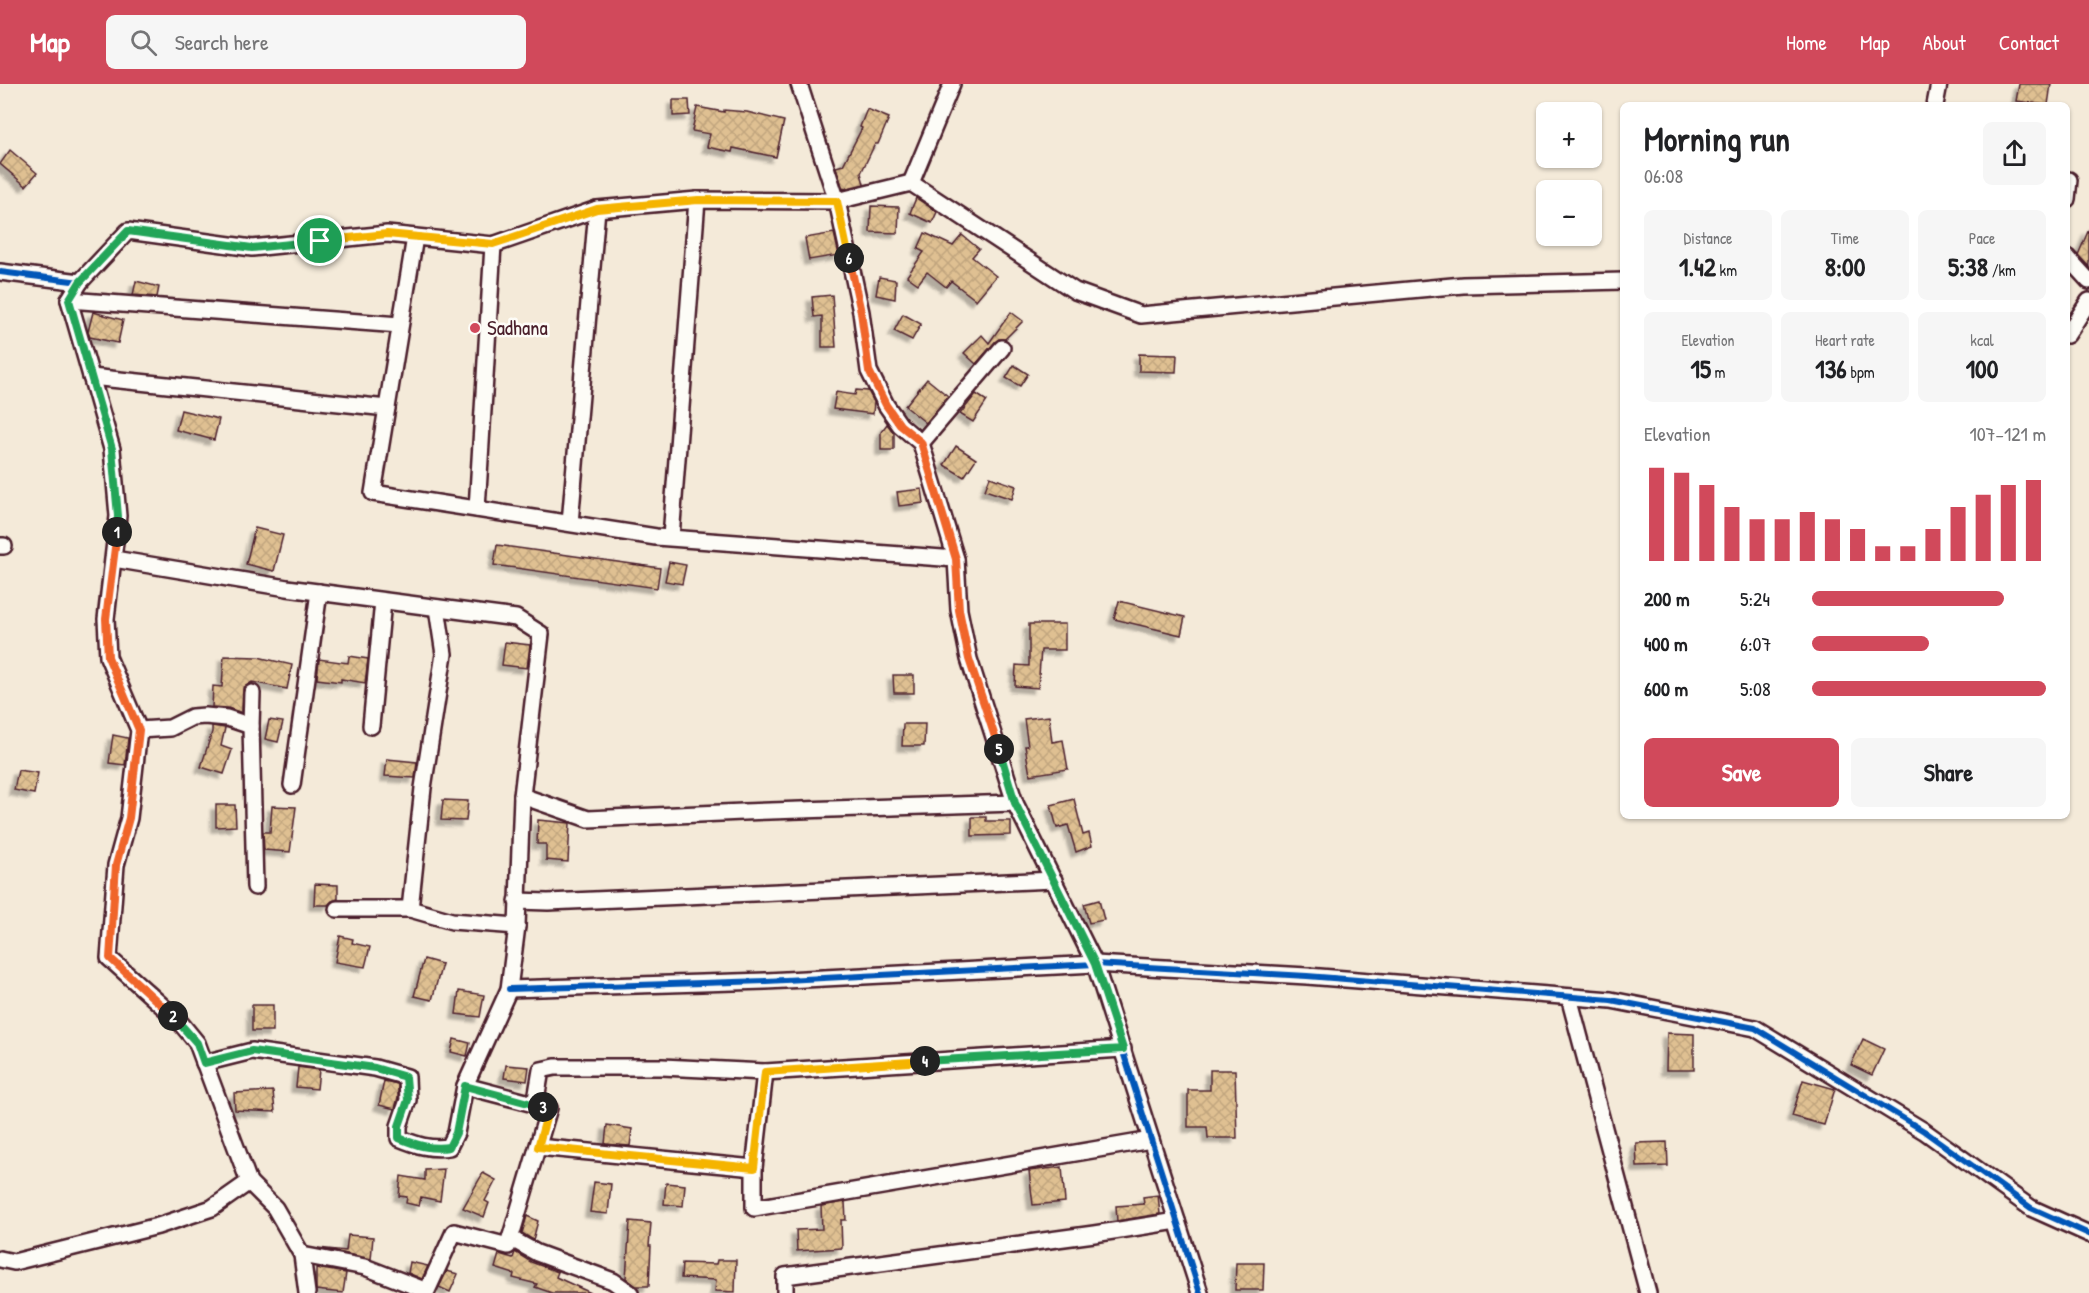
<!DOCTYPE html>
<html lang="en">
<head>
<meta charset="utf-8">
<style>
	:root { --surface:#fff; --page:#f6f6f6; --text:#202124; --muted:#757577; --accent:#d1495b }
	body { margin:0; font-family:"Patrick Hand",sans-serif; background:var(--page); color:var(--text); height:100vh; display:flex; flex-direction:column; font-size:22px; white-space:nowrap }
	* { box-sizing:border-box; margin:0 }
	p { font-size:20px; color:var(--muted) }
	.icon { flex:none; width:33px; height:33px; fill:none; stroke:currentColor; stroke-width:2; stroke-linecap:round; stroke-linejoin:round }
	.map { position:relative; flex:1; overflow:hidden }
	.panel { position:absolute; left:1620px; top:18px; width:450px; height:717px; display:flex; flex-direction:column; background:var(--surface); border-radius:9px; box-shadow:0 2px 4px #0004 }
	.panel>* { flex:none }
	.buttons { position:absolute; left:1536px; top:18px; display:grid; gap:12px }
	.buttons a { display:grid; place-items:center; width:66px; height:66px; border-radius:9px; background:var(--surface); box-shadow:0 2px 4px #0004; font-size:30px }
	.pin { position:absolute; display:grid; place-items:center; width:51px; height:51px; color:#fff; margin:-26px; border:3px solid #fff; border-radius:50%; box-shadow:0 2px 6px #0007 }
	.km { position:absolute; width:30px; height:30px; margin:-15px; border-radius:50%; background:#222; color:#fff; font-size:16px; line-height:30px; text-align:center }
	.round { display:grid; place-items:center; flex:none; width:63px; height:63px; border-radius:9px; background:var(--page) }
	.headline { display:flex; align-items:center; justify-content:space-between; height:102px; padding:0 24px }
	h1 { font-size:33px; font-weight:800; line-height:45px }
	.metrics { display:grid; grid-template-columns:repeat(3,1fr); gap:9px; height:102px; padding:6px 24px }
	.metrics div { display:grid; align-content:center; border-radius:9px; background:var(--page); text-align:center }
	.metrics b { font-size:26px; font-weight:800 }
	.metrics small { font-size:16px; font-weight:400 }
	.metrics p { font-size:16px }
	.chart { height:168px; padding:12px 24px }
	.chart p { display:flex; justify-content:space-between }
	.chart svg { width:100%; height:108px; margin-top:6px; stroke:var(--accent); stroke-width:6 }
	.cta { display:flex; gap:12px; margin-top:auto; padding:12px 24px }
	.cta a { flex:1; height:69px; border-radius:9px; background:var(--accent); color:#fff; font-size:24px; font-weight:800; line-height:69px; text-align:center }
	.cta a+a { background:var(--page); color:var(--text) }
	ul { padding:0 24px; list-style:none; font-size:20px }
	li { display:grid; grid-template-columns:96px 72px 1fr; align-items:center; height:45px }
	li i { height:15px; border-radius:8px; background:var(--accent) }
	header { display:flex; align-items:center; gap:36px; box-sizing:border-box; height:84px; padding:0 30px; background:var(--accent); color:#fff }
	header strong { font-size:28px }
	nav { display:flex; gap:33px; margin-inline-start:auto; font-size:21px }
	.search { width:420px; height:54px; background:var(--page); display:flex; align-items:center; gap:15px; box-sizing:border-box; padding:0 21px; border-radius:9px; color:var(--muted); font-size:22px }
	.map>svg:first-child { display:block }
</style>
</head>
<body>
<header>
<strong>Map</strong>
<div class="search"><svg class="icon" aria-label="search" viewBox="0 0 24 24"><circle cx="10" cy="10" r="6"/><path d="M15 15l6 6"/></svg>Search here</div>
<nav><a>Home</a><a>Map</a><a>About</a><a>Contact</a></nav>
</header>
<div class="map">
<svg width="2089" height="1209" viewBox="0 0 2089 1209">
	<defs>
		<pattern id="building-cross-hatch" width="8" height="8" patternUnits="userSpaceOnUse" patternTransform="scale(1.5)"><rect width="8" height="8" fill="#dfc092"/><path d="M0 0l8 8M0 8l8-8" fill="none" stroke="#c1a57e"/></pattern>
		<filter id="shadow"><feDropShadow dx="-5" dy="5" stdDeviation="1.5" flood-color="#0004"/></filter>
	</defs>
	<rect width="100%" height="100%" fill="#f4ead9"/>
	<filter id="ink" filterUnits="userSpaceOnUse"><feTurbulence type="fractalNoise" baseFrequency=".0167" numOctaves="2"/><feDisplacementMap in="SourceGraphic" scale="12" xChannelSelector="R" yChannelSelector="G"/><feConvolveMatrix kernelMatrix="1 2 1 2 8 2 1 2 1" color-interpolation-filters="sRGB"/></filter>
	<g filter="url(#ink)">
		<g fill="url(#building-cross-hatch)" stroke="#4a1f2b" stroke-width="1.5" filter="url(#shadow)">
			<polygon points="2019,0 2051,0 2048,21 2016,17"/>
			<polygon points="673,16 689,16 690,31 673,32"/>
			<polygon points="697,23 724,28 724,26 747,28 784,37 776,73 733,64 732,68 707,63 710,50 692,47"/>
			<polygon points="867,25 889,34 878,60 875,60 861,89 864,100 843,105 836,83 843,81 862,44 860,43"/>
			<polygon points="10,66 37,89 26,102 0,80"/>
			<polygon points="916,114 937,128 932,139 910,129"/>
			<polygon points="871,122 899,123 898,149 870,148"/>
			<polygon points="2089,145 2089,183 2078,171"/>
			<polygon points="834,149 839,171 809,176 805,154"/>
			<polygon points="925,149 953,162 962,151 979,165 972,173 996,192 976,216 951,197 946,203 927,188 918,200 907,192 924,168 918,165"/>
			<polygon points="879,193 896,196 895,215 876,211"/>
			<polygon points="136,197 159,203 157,213 133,211"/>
			<polygon points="832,211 836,263 822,263 822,232 814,233 812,213"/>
			<polygon points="93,228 123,236 118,259 90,253 88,248"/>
			<polygon points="1011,228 1023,237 1005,255 999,255 995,258 976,280 964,269 982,251 989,259"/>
			<polygon points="903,230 921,240 912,256 894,247"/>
			<polygon points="1139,270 1177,271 1176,288 1139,287"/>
			<polygon points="1014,281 1028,290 1020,302 1006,294"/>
			<polygon points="927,295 948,312 926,339 905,322"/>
			<polygon points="856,306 868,307 874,318 873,330 833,325 836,308 855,311"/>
			<polygon points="976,310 987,317 973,338 960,330"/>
			<polygon points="181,326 219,335 214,356 176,346"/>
			<polygon points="887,340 894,349 894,366 881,366 881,348"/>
			<polygon points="956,362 976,375 964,393 944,381"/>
			<polygon points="990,393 1016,402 1012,415 985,406"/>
			<polygon points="922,405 924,419 899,422 897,408"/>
			<polygon points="255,444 283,451 274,487 246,480"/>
			<polygon points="497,461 660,484 657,504 494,481"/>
			<polygon points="669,478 686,481 682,500 665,497"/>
			<polygon points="1119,517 1185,533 1181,551 1114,535"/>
			<polygon points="1029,540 1065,540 1065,566 1041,566 1038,604 1015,602 1016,581 1029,582"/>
			<polygon points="505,558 530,561 527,584 502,581"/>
			<polygon points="224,572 258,573 292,581 287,605 252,598 243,604 242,629 228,624 212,623 213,602 222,603"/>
			<polygon points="349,572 368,575 365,599 341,595 341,598 317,595 319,575 348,579"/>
			<polygon points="893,591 914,591 914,609 894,609"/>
			<polygon points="1049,632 1052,658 1063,656 1068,685 1030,691 1025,662 1028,662 1024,635"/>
			<polygon points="269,636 283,638 278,658 265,655"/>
			<polygon points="903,640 925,640 924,662 902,662"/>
			<polygon points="212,642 225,644 221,662 232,666 224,690 201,683 212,648"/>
			<polygon points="113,651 128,654 125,681 109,679"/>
			<polygon points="387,675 417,678 415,694 385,692"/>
			<polygon points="18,686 38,689 34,710 14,706"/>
			<polygon points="1074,715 1083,751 1089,749 1092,762 1076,768 1068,741 1057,744 1051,721"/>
			<polygon points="443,716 468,717 466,737 441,736"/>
			<polygon points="216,721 235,721 236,742 216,743"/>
			<polygon points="272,722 296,723 290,768 264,766 263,748 270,748"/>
			<polygon points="972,733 986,733 986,737 1011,737 1011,751 972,752"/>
			<polygon points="538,736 570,739 568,778 546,776 546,760 537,760"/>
			<polygon points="315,800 338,801 338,815 332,817 328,821 314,821"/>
			<polygon points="1099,816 1104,836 1089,839 1084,820"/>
			<polygon points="340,852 353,855 352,859 370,863 365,883 335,878"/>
			<polygon points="424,875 442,880 432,916 414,912"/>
			<polygon points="459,907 484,911 480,933 456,930"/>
			<rect x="252" y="921" width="21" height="26"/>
			<polygon points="1667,949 1694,950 1694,986 1666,986"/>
			<polygon points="454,955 470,959 467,972 451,968"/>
			<polygon points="1863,955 1884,965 1872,991 1851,981"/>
			<polygon points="506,981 529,983 527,997 504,994"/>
			<polygon points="298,983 319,986 317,1005 296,1003"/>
			<polygon points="1210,986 1235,986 1237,1054 1208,1054 1207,1043 1188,1043 1188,1006 1210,1006"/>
			<polygon points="1803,996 1835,1005 1824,1041 1792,1032"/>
			<polygon points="384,997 398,1000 398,1013 395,1025 379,1021"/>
			<polygon points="273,1007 275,1028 235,1026 234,1009"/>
			<polygon points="607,1041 632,1045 630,1062 605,1060"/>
			<polygon points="1667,1058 1668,1082 1637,1083 1636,1059"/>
			<polygon points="1062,1083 1065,1118 1033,1121 1029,1087"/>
			<polygon points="444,1085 440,1117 421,1113 419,1122 406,1119 407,1113 399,1112 401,1092 425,1096 425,1086"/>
			<polygon points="483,1089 496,1096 485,1117 489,1119 484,1133 463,1124"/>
			<polygon points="594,1098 611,1100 608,1130 590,1128"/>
			<polygon points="666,1099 685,1101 683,1122 664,1120"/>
			<polygon points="1158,1111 1160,1130 1117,1137 1116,1122 1144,1120 1143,1113"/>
			<polygon points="845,1118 846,1136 841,1136 842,1164 797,1167 796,1146 822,1145 821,1122"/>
			<polygon points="527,1132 538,1137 533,1156 522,1149"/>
			<polygon points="630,1137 651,1139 649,1162 651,1162 649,1202 636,1202 626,1194"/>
			<polygon points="348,1151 373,1153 371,1175 318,1164 346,1167"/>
			<polygon points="515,1168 531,1178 558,1188 556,1193 591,1209 552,1209 535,1203 537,1200 513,1194 514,1190 495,1184 499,1170 513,1174"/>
			<polygon points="717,1176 736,1176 735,1208 715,1207 716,1196 681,1194 682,1179 716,1180"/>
			<polygon points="410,1178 428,1182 422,1195 408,1189"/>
			<polygon points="1236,1179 1264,1179 1263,1206 1235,1206"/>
			<polygon points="316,1184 346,1189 343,1209 316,1206"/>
			<polygon points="447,1187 458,1190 450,1208 439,1203"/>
		</g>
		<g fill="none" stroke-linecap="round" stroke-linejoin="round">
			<g stroke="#4a1f2b" stroke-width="20">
				<g id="minor">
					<polyline points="799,0 837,117 911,99 1075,207 1141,231 1463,201 1623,197"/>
					<polyline points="1935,21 1939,0"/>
					<polyline points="2067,96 2069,96 2067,115"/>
					<polyline points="911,99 952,0"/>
					<polyline points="415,153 373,409 656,453 956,475"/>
					<polyline points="2067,173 2089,197"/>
					<polyline points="0,188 80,198 128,147 252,164 387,150 493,161 597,125 697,116 837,117 861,228 869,287 886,321 900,341 921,359 956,475 959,526 969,575 1015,719 1095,880 1200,1209"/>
					<polyline points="80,198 69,216 112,365 118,432 106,535 108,573 139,646 129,734 116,781 109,874 179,937 197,959 249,1098"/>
					<polyline points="69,216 400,241"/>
					<polyline points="2067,251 2089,217"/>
					<polyline points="91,293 387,324"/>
					<polyline points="921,359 1002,264"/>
					<polyline points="477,425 493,161"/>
					<polyline points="570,439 597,125"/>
					<polyline points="671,453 697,116"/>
					<polyline points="0,462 4,462"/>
					<path d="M114 475 287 504 516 534 541 550 522 712 517 842 509 905 465 1002 456 1049 449 1063C431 1066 416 1061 399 1054V1042L408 1016 407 993 375 984 252 967 204 979"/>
					<polyline points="251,642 255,803"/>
					<polyline points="371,642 383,517"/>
					<polyline points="139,646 170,644 192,633 205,632 227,634 251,642 252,609"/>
					<polyline points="292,701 319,508"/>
					<polyline points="522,712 588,735 743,728 1015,719"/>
					<polyline points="517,817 548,818 1054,796"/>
					<polyline points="337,825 410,825 423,704 444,570 437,524"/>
					<polyline points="410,825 452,837 517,842"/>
					<polyline points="509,905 766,897 1095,880 1307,892 1611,916 1755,944 1924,1047 2031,1124 2089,1150"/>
					<polyline points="1569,913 1648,1209"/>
					<polyline points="765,988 754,1084 754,1124 1151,1056"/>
					<polyline points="535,1021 541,986 555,983 662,983 765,988 1123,965"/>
					<polyline points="538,1063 754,1084"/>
					<polyline points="510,1154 537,1169 613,1197 630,1209"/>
					<polyline points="302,1171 365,1183 427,1207 454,1148 508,1162 549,1024 465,1002"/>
					<polyline points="0,1175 14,1178 158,1142 212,1124 249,1098 275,1124 302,1171 307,1209"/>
					<polyline points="785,1209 785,1192 1094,1150 1177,1137"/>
				</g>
			</g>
			<use href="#minor" stroke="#fdfcf7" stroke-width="15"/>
			<g stroke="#fdfcf7" stroke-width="10">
				<g id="cycleway">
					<polyline points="0,188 80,198 128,147 252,164 387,150 493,161 597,125 697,116 837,117 861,228 869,287 886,321 900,341 921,359 956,475 959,526 969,575 1015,719 1095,880 1200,1209"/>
					<polyline points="509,905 766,897 1095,880 1307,892 1611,916 1755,944 1924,1047 2031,1124 2089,1150"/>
				</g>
			</g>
			<use href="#cycleway" stroke="#0057b8" stroke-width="6"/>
		</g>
	</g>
	<g fill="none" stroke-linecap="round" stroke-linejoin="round" filter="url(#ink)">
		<g stroke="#fff" stroke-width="12">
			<polyline id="split-1" points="117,448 118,432 112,365 69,216 80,198 128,147 252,164 320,157"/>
		</g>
		<g stroke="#fff" stroke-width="12">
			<polyline id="split-2" points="117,448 106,535 108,573 139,646 129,734 116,781 110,874 173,932"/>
		</g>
		<g stroke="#fff" stroke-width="12">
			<path id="split-3" d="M173 932 197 959 204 979 252 967 375 984 406 993 408 1016 399 1042V1054C416 1061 431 1066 449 1063L456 1049 465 1002 543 1023"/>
		</g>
		<g stroke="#fff" stroke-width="12">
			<polyline id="split-4" points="543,1023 549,1024 538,1063 754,1084 765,988 925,977"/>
		</g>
		<g stroke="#fff" stroke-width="12">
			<polyline id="split-5" points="925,977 1123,965 1095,880 1015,719 999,665"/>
		</g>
		<g stroke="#fff" stroke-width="12">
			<polyline id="split-6" points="849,174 861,228 869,287 886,321 900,341 921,358 956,475 959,526 969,575 999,665"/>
		</g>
		<g stroke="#fff" stroke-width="12">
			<polyline id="split-7" points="320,157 387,150 493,160 597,125 698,116 837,117 849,174"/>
		</g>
		<use href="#split-1" stroke="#22a559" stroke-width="8"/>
		<use href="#split-2" stroke="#f0652b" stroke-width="8"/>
		<use href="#split-3" stroke="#22a559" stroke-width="8"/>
		<use href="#split-4" stroke="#f5b400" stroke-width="8"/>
		<use href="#split-5" stroke="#22a559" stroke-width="8"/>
		<use href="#split-6" stroke="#f0652b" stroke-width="8"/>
		<use href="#split-7" stroke="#f5b400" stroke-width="8"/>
	</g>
	<circle fill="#d1495b" stroke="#fdfcf7" stroke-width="2" cx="475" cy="244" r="6"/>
	<g text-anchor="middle" stroke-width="5" stroke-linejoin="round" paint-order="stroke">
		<g font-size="21" fill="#4a1f2b" stroke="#fdfcf7" text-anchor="start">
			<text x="487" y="251">Sadhana</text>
		</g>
	</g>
</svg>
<div class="buttons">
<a>+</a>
<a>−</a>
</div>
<div class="pin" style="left:320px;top:157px;background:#1e9e55"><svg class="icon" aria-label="arrive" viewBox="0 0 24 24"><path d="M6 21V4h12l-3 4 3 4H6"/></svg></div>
<b class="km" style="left:117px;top:448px">1</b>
<b class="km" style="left:173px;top:932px">2</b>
<b class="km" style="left:543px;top:1023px">3</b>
<b class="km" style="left:925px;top:977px">4</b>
<b class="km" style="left:999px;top:665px">5</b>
<b class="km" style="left:849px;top:174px">6</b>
<section class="panel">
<div class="headline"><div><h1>Morning run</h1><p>06:08</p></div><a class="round"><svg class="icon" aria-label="share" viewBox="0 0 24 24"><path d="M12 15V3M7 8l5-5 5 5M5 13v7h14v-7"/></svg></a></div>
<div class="metrics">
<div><p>Distance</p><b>1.42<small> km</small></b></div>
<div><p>Time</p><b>8:00</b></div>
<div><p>Pace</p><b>5:38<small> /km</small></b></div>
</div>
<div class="metrics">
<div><p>Elevation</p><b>15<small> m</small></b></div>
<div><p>Heart rate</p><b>136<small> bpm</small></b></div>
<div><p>kcal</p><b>100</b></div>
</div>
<div class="chart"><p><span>Elevation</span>107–121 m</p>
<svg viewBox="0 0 160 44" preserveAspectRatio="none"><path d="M5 44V6M15 44V8M25 44V13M35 44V22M45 44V27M55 44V27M65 44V24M75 44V27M85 44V31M95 44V38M105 44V38M115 44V31M125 44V22M135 44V17M145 44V13M155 44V11"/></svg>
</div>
<ul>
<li><b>200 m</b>5:24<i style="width:82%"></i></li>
<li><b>400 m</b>6:07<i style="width:50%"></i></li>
<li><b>600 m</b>5:08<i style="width:100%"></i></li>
</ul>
<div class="cta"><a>Save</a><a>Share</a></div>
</section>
</div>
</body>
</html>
